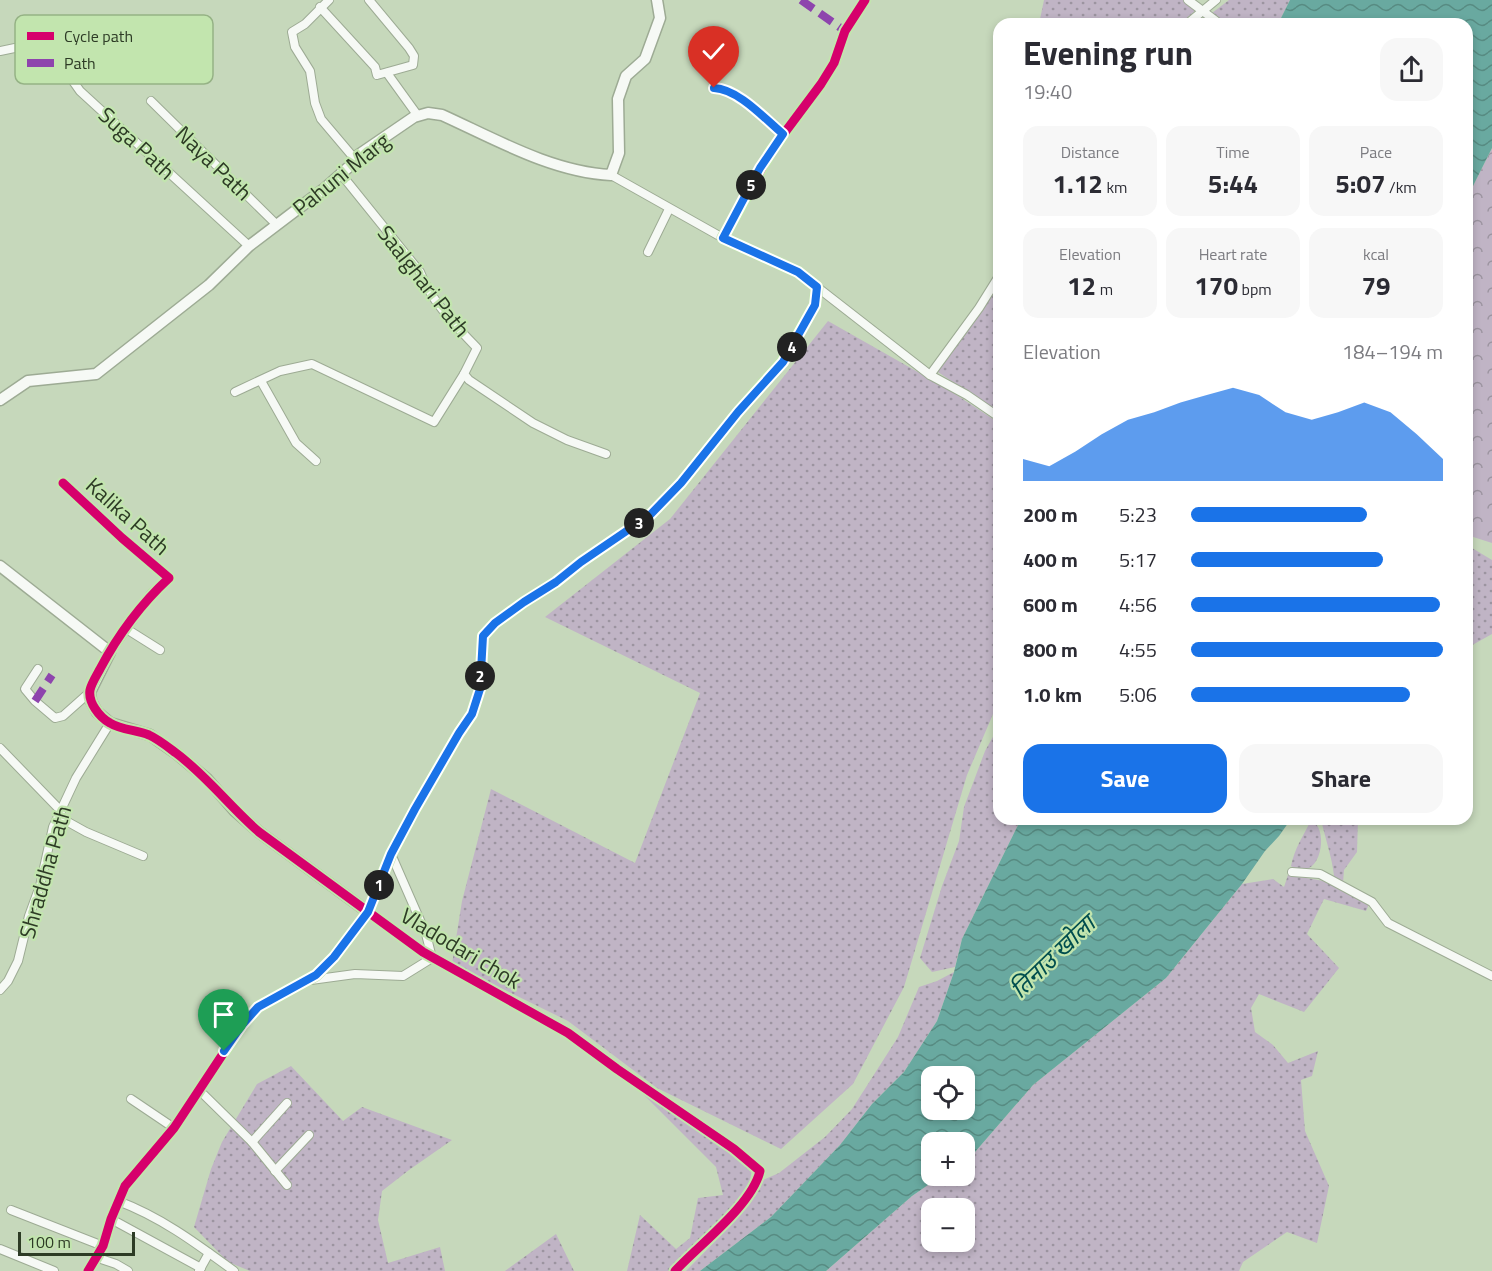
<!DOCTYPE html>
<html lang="en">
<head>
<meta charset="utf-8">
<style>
	:root { --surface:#fff; --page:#f7f7f7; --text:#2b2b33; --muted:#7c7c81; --accent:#1a73e8 }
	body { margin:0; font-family:"Titillium Web","Noto Sans Devanagari",sans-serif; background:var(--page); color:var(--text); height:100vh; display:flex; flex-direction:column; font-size:22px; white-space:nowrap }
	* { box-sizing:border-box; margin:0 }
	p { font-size:20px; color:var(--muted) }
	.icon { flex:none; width:33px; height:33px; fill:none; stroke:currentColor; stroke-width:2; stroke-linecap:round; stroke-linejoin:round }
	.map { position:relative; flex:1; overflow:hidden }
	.side { position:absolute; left:993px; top:18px; width:480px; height:807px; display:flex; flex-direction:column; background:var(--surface); border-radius:18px; box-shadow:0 3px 9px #0003 }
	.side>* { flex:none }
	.buttons { position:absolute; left:921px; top:1066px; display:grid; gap:12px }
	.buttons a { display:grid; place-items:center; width:54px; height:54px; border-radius:12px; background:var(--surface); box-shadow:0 3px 9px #0003; font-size:30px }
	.scale { position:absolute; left:18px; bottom:15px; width:117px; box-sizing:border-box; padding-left:6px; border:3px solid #2d3b25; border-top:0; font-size:16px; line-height:21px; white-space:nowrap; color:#2d3b25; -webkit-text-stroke:4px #c2e5ae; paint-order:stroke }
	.pin { position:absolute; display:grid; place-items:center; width:51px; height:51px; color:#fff; margin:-62px -26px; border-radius:50% 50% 50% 0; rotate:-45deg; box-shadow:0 0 6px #0007 }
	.pin .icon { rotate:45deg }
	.km { position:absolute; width:30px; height:30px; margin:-15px; border-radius:50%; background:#222; color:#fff; font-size:16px; line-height:30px; text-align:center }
	.round { display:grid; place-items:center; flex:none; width:63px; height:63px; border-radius:18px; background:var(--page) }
	.overview { display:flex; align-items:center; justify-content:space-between; height:102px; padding:0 30px }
	h1 { font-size:33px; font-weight:700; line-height:45px }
	.figures { display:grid; grid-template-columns:repeat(3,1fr); gap:9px; height:102px; padding:6px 30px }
	.figures div { display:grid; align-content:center; border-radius:15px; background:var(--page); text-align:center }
	.figures b { font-size:26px; font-weight:700 }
	.figures small { font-size:16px; font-weight:400 }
	.figures p { font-size:16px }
	.chart { height:168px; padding:12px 30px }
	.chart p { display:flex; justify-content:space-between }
	.chart svg { width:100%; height:108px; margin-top:6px; fill:var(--accent); opacity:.7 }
	.button { display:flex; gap:12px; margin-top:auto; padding:12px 30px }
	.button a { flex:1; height:69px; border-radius:18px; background:var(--accent); color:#fff; font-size:24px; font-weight:700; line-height:69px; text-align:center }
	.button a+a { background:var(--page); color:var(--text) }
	ul { padding:0 30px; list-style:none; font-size:20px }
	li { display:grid; grid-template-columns:96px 72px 1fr; align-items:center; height:45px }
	li i { height:15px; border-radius:8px; background:var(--accent) }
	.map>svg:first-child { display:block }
</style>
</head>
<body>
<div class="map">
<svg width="1492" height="1271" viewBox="0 0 1492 1271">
	<defs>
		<pattern id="grass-dots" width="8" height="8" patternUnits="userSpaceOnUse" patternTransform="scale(1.5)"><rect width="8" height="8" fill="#c0b4c5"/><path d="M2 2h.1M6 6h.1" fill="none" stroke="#9c94a0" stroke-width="1.8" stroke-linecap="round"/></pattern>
		<pattern id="forest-crowns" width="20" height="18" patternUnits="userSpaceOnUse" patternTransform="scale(1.5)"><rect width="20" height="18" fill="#c0b4c5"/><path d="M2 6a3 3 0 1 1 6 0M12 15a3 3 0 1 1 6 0" fill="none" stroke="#9c94a0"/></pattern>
		<pattern id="water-waves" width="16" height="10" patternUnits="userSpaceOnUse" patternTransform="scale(1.5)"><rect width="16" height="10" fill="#69a9a0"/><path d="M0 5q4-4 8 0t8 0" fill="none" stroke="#578b82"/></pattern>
	</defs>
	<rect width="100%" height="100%" fill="#c6d8bb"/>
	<g fill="url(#grass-dots)" fill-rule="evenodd">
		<polygon points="1044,0 1185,0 1196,10 1180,24 1039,24"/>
		<polygon points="1229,0 1290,0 1278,24 1224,24 1212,13"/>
		<polygon points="999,280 999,413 932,368"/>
		<polygon points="828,321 946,388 999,423 999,700 967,775 904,987 853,1084 781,1149 657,1088 568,1021 452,964 462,901 491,789 635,863 700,693 545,617 670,519"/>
		<polygon points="1467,545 1492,560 1492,634 1467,648"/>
		<polygon points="999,726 999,819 1021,819 962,939 955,967 932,972 920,958 942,886 959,841 964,807 985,751"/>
		<path d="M1321 819H1358L1357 852 1344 870 1343 883 1334 876C1332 857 1325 838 1321 819Z"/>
		<path d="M1311 820C1331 829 1320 885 1291 866 1295 847 1303 837 1311 820Z"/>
		<path d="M1288 875 1330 882 1369 904 1366 911 1324 899 1307 934 1339 968 1304 1012 1259 994 1251 1008 1255 1032 1273 1045 1288 1063 1318 1051 1312 1076 1301 1080 1305 1131 1329 1186 1317 1243 1287 1232 1243 1262 1239 1271H826L912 1196 941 1176H964L965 1159 975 1152 1033 1085 1166 978 1242 884 1273 879 1284 887ZM932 1209H964V1242H932Z"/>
		<polygon points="954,972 937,1021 904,1072 872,1104 840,1145 771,1217 700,1271 686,1271 733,1223 763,1180 779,1173 825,1137 852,1109 898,1037 919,987 937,981"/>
		<polygon points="291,1066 343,1121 362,1107 452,1140 409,1170 382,1191 378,1220 388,1263 440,1247 445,1271 250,1271 228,1262 194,1227 211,1169 222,1142 257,1084"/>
		<polygon points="629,1080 679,1118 752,1167 750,1182 729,1214 713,1225 671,1271 627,1271 640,1215 676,1249 690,1238 698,1198 723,1195 716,1167"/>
		<polygon points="556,1234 574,1271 505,1271"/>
	</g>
	<polygon fill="url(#forest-crowns)" points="1492,148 1492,543 1467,535 1467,198"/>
	<g fill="url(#water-waves)" fill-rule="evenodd">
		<polygon points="1290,0 1492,0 1492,148 1467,198 1467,24 1278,24"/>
		<path d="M1021 819H1291L1279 836 1265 851 1242 884 1166 978 1033 1085 975 1152 965 1159 964 1143H932V1176H941L912 1196 826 1271H700L771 1217 840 1145 872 1104 904 1072 937 1021 954 972 962 939ZM932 1077H964V1110H932Z"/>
	</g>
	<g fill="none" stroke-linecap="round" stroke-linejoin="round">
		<g stroke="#9dab94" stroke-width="10">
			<g id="street">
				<polyline points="329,0 305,24 292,32 295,47 310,71 315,103 321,119 354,158"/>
				<polyline points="1188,0 1220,24"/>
				<polyline points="320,7 375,67 377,75 413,65 414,56 409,48 369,0"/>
				<polyline points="1187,24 1216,0"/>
				<polyline points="0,51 48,41 55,42 68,74 80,91 249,246"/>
				<polyline points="387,73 418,116"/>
				<path d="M714 88C738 88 764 118 783 134"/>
				<polyline points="151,101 277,225"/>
				<path d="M341 174 420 272C431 301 456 326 477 348L464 374 469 380 533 423 567 440 606 454"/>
				<polyline points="611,175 723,238"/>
				<polyline points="648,252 669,209"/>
				<polyline points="817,287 930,375 967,395 999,417"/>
				<polyline points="930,375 979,308 999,276"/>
				<polyline points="261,381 296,443 316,461"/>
				<polyline points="235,392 280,371 312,364 434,422 464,374"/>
				<polyline points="63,483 122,538 169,578 151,594 110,652"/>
				<polyline points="125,628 160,650"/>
				<polyline points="38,669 25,689 35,701 55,718 63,716 90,692"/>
				<polyline points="0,748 61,811"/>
				<polyline points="59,817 86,832 143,856"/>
				<polyline points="1292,872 1320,874 1372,902 1388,923 1492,976"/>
				<path d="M368 912 432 958 568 1033 617 1069 734 1149 760 1171C752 1205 700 1244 675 1271"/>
				<polyline points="311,980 355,974 403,976 432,958 426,934 391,854"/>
				<polyline points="0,990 8,981 18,961 29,916 40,886 53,827 76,778 110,723"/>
				<polyline points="199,1090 252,1142 287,1185"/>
				<polyline points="131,1099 174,1128"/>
				<polyline points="252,1142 287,1103"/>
				<polyline points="275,1171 309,1135"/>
				<path d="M118 1201C161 1217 197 1244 234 1271"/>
				<polyline points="11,1210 103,1246"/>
				<polyline points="111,1219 201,1268"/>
				<polyline points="0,1249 54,1271"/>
				<polyline points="95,1257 116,1264 128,1271"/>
				<polyline points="88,1271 103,1246 111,1219 125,1186 174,1128 242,1025 258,1007 316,975 334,957 368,912 391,854 415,809 459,733 472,714 480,689 483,636 495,623 524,602 556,582 581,562 650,515 681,483 738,412 782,362 815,305 817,287 798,272 723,238 771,151 821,84 834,63 845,31 865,0"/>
				<polyline points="199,1271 209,1253"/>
			</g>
		</g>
		<g stroke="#9dab94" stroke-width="13">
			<g id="secondary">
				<path d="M0 400 28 381 96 374 209 285 249 246 324 189 351 165 354 158 414 117 428 113 442 115C495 139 552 172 611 175L619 153 618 99 626 76 645 59 660 18 657 0"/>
				<polyline points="0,566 110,652 90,692 91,701 97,712 110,723 150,735 177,754 207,779 234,810 259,832 368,912"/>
			</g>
		</g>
		<use href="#street" stroke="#f6f9f5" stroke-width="8"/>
		<use href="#secondary" stroke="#f6f9f5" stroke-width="10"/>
		<g stroke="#8e44ad" stroke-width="8" stroke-dasharray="15 8" stroke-linecap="butt">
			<polyline points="801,0 845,31"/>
			<polyline points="35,701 52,675"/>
		</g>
		<g stroke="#c2e5ae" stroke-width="13">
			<g id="cycleway">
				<path d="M63 483 122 538 169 578C141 604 118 635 100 669 97 675 92 682 90 690 88 702 99 717 110 723 121 730 137 730 149 735 158 739 168 747 176 753 207 776 230 807 259 832L423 952 568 1033 617 1069 734 1149 760 1171C752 1205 700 1244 675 1271"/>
				<polyline points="88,1271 103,1246 111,1219 125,1186 174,1128 242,1025 258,1007 316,975 334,957 368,912 391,854 415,809 459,733 472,714 480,689 483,636 495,623 524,602 556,582 581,562 650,515 681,483 738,412 782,362 815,305 817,287 798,272 723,238 771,151 821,84 834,63 845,31 865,0"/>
			</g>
		</g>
		<use href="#cycleway" stroke="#d6006c" stroke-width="9"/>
	</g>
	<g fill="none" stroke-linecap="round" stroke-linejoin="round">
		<g stroke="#fff" stroke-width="12">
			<path id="route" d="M224 1051 242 1025 258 1007 316 975 334 957 368 912 391 854 415 809 459 733 472 714 480 689 483 636 495 623 524 602 556 582 581 562 650 515 681 483 738 412 783 362 815 305 817 287 798 272 723 238 760 168 783 134C764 118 738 89 714 88"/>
		</g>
		<use href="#route" stroke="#1a73e8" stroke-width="8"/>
	</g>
	<g text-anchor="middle" stroke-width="4.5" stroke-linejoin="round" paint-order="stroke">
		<g font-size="22" fill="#2d3b25" stroke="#c2e5ae">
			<text transform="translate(137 143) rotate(43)" y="8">Suga Path</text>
			<text transform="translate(214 163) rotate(44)" y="8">Naya Path</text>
			<text transform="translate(341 174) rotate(-39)" y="8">Pahuni Marg</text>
			<text transform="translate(424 281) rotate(52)" y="8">Saalghari Path</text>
			<text transform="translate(128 516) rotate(42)" y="8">Kalika Path</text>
			<text transform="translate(45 872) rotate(-74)" y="8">Shraddha Path</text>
			<text transform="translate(461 948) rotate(31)" y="8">Vladodari chok</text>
		</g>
		<g font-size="24" font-style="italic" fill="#004e4e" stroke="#c2e5ae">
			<text transform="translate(1053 957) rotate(-44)" y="8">तिनाउ खोला</text>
		</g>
	</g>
	<rect x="15" y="15" width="198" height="69" rx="9" fill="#c2e5ae" stroke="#95b285" stroke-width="1.5"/>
	<rect x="27" y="32" width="27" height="8" fill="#d6006c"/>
	<rect x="27" y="59" width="27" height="8" fill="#8e44ad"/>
	<g font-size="16" fill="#2d3b25">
		<text x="64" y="42">Cycle path</text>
		<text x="64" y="69">Path</text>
	</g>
</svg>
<div class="buttons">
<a><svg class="icon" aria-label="locate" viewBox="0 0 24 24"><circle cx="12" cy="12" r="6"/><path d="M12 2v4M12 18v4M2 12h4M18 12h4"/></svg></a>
<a>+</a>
<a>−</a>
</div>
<div class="scale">100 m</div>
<div class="pin" style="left:224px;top:1051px;background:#1e9e55"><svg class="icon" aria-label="arrive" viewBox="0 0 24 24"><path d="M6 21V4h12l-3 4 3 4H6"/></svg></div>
<div class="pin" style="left:714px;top:88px;background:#d93025"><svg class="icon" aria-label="check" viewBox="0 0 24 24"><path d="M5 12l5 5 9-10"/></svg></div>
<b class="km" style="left:379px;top:885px">1</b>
<b class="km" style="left:480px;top:676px">2</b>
<b class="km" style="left:639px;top:523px">3</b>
<b class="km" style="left:792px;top:347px">4</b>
<b class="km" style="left:751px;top:185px">5</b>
<section class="side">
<div class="overview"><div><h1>Evening run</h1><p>19:40</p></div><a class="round"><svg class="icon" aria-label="share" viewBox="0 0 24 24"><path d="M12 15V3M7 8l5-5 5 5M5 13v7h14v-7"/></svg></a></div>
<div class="figures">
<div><p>Distance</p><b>1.12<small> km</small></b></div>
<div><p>Time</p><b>5:44</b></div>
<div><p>Pace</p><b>5:07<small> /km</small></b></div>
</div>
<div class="figures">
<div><p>Elevation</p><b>12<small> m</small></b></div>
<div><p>Heart rate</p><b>170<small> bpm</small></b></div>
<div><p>kcal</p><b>79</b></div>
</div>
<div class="chart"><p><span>Elevation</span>184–194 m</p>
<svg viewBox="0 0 160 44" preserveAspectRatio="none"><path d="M0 44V35L10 38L20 32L30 25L40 19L50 16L60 12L70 9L80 6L90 9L100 16L110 19L120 16L130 12L140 16L150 25L160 35V44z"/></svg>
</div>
<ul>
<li><b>200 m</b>5:23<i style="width:70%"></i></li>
<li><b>400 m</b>5:17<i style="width:76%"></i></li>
<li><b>600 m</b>4:56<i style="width:99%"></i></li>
<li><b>800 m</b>4:55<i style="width:100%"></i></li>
<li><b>1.0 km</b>5:06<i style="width:87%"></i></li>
</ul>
<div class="button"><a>Save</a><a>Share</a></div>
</section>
</div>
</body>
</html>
